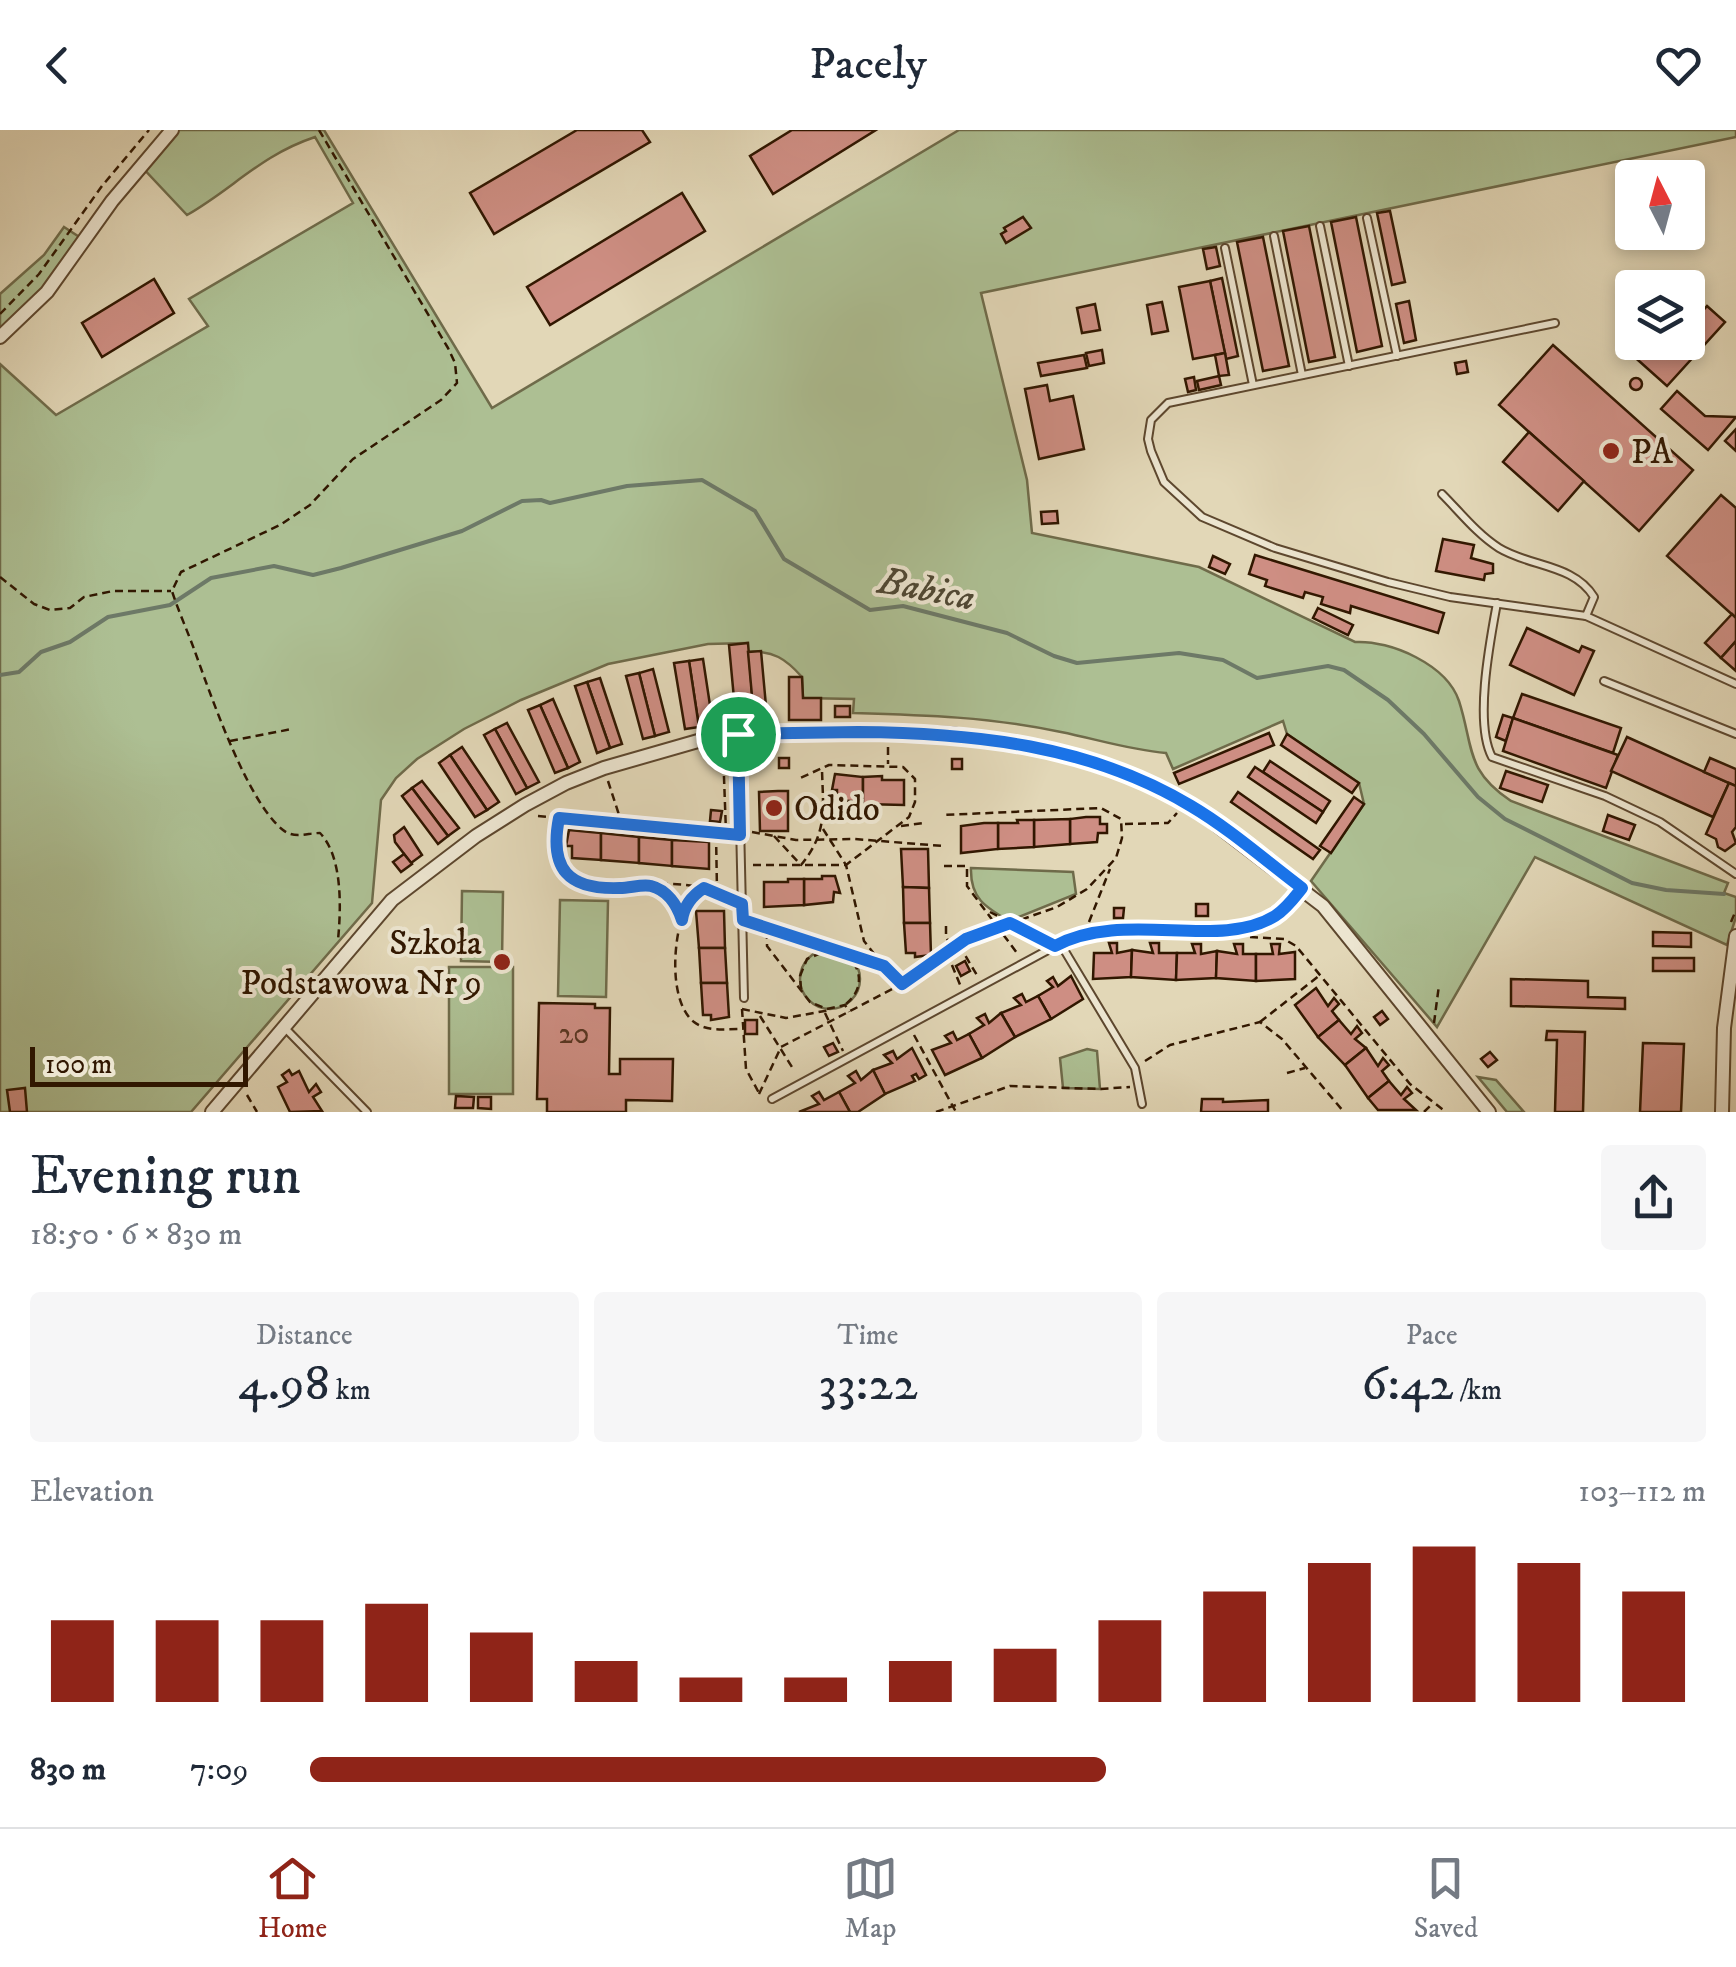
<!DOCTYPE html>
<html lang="en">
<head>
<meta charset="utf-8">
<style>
	:root { --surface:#fff; --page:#f6f6f7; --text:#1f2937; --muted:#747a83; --line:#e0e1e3; --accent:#8f2418 }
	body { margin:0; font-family:"IM FELL DW Pica",serif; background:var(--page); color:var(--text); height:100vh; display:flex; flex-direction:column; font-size:38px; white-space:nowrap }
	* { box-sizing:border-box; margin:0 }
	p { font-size:32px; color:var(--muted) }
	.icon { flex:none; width:55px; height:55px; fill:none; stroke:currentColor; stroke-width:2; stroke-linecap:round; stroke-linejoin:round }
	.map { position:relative; height:982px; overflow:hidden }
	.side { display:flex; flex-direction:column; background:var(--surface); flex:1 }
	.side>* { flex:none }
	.needle { width:65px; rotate:354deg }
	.controls { position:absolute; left:1615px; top:30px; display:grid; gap:20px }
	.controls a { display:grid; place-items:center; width:90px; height:90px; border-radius:10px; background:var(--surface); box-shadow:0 5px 15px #0003; font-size:50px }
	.scale { position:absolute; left:30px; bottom:25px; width:218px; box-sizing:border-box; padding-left:10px; border:5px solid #311700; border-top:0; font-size:28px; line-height:35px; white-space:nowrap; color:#311700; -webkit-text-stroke:8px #ece5d0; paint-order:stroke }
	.pin { position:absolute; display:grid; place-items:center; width:85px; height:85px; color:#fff; margin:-42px; border:5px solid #fff; border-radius:50%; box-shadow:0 2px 10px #0007 }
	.round { display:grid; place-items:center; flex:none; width:105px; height:105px; border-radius:10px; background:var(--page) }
	.headline { display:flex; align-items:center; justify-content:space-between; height:170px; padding:0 30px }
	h1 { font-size:55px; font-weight:600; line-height:75px }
	.stats { display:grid; grid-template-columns:repeat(3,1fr); gap:15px; height:170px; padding:10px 30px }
	.stats div { display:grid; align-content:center; border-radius:10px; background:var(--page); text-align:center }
	.stats b { font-size:50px; font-weight:600 }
	.stats small { font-size:28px; font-weight:400 }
	.stats p { font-size:28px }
	.chart { height:280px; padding:20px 30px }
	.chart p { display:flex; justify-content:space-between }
	.chart svg { width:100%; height:180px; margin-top:10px; stroke:var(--accent); stroke-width:6 }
	ul { padding:0 30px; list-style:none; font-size:32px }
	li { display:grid; grid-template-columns:160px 120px 1fr; align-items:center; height:75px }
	li i { height:25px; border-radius:12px; background:var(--accent) }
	header { display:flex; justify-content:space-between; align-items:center; height:130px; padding:0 30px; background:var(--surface); font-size:45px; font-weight:600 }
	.tabs { display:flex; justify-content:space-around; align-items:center; height:140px; border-top:2px solid var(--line); background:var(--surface); font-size:28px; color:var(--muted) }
	.tabs a { display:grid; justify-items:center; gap:5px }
	.tabs .active { color:var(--accent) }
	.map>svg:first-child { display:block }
</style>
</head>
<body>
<header><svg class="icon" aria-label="back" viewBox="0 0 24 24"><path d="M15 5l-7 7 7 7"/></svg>Pacely<svg class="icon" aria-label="heart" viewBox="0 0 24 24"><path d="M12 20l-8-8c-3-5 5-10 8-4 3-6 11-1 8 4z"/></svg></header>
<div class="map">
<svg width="1736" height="982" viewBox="0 0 1736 982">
	<rect width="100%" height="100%" fill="#e2d7b7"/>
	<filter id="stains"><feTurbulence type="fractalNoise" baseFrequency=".002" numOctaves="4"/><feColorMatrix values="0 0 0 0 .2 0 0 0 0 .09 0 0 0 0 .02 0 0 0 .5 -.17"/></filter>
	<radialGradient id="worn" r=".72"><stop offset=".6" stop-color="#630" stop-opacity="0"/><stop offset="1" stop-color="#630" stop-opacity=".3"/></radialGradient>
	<g fill="#adbf93" stroke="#6f6b4a" stroke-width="2.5">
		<path d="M172 0H324L492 278 959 0H1736V7L981 163 1027 350 1032 403 1199 437 1355 512C1391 510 1447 535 1459 571 1474 618 1465 640 1511 671L1728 753 1724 763 1736 767V787L1727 815 1535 727 1437 897 1311 751 1364 674 1359 653 1287 604 1283 591 1173 639 1166 623C1130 620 1096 609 1061 602 992 587 923 585 853 583L854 569 803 568 802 547C786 529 773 520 748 522L747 513 708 514 608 534 521 570 464 599 417 629 396 648 381 670 372 773 191 982H0V234L56 285 208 196 189 169 353 73 315 7C261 25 234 58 187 85L140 35Z"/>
		<polygon points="64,97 84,110 0,207 0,164 44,125"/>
		<path d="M971 738 1073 742 1076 764 1009 791C985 777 970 768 971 738Z"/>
		<polygon points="462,761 503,762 502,832 461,831"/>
		<polygon points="560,770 608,771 606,867 558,866"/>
		<circle cx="830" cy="849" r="30"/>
		<rect x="449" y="837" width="64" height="127"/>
		<polygon points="1087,919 1097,921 1100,959 1063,958 1060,928"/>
		<polygon points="1478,947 1496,950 1524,982 1507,982"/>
	</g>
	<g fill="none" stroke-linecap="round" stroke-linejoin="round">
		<polyline stroke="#6d7967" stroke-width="4" points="0,545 19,542 41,522 70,512 108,487 170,475 211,448 274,436 313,445 341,438 462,401 522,371 541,370 550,373 627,356 702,350 755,381 784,429 870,480 903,476 1007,503 1054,526 1077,533 1179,523 1223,530 1257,548 1328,536 1344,540 1388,570 1424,604 1478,667 1505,689 1632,753 1666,760 1724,764"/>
	</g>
	<g fill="#ce8e83" stroke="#311700" stroke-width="2.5">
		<polygon points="577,0 642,0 650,12 494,104 470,63"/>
		<polygon points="792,0 876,0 773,64 750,26"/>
		<polygon points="682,63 705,101 550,195 527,157"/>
		<polygon points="1390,81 1405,152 1392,155 1377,83"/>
		<polygon points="1023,87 1031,98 1006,113 1001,104 1006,101 1004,98"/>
		<polygon points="1356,87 1382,216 1357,222 1331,92"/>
		<polygon points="1309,96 1335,227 1309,232 1283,101"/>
		<polygon points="1263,107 1289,236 1263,241 1237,112"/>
		<polygon points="1216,117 1220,136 1207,139 1203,119"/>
		<polygon points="1222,148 1238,226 1226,229 1210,151"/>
		<polygon points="154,149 174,183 102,227 82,193"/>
		<polygon points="1210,151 1225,223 1193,229 1179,157"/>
		<polygon points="1409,171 1416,210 1404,213 1396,174"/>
		<polygon points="1162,172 1168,201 1152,204 1147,175"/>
		<polygon points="1095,174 1100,200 1082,203 1077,178"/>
		<polygon points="1707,176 1725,192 1667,256 1629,222 1637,212 1688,212 1688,188 1693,192"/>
		<polygon points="1553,215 1693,340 1639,401 1499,275"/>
		<polygon points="1102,220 1104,233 1089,236 1086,223"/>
		<polygon points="1225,223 1229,245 1219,246 1215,225"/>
		<polygon points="1084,225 1087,238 1041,246 1038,233"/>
		<polygon points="1466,231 1468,242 1457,244 1455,233"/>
		<polygon points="1219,246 1221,255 1199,260 1197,251"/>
		<polygon points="1194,247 1196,260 1188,262 1185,249"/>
		<circle cx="1636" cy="254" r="6"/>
		<polygon points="1047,255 1050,271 1073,266 1084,319 1039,329 1025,259"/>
		<polygon points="1677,261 1705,286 1736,287 1708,320 1661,279"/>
		<polygon points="1736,299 1736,321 1725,311"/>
		<polygon points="1529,302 1584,351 1558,381 1503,332"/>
		<polygon points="1721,365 1736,378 1736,488 1667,426"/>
		<polygon points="1057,381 1058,393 1042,394 1041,382"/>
		<polygon points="1443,409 1474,415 1471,428 1493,434 1493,443 1485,444 1484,450 1436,441"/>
		<polygon points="1255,425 1444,483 1438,503 1351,476 1350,483 1321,474 1323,467 1305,462 1303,468 1265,456 1267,450 1249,444"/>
		<polygon points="1213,426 1230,434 1225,444 1209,437"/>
		<polygon points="1318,478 1353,495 1348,505 1313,488"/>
		<polygon points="1732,484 1736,488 1736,511 1721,528 1705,513"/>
		<polygon points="1527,498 1579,522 1582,516 1594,521 1574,565 1510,535"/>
		<polygon points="1736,511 1736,541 1721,528"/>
		<polygon points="748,513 754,588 736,590 729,515"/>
		<polygon points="761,521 767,587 754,588 748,522"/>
		<polygon points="703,529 713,595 699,597 689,531"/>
		<polygon points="689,531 699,597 685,599 674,533"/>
		<polygon points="653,539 669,602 655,606 639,543"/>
		<polygon points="639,543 655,606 643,609 626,546"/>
		<polygon points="789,547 802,547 803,568 821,568 821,590 789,590"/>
		<polygon points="600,548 622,614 610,618 587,552"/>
		<polygon points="587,552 610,618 597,623 575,556"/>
		<polygon points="1522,564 1621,598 1613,623 1513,588"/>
		<polygon points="553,569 580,632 568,638 540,575"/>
		<polygon points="540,575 568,638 555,643 528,580"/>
		<rect x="835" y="576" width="15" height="11"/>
		<polygon points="1503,585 1513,588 1506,611 1496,607"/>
		<polygon points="1513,588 1618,625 1606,658 1503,621"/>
		<polygon points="507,593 539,652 527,658 495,599"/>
		<polygon points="495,599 527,658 516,664 484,605"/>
		<polygon points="1269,603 1274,615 1179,654 1174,643"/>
		<polygon points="1287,604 1359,653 1352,663 1281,615"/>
		<polygon points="1627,607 1729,653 1713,687 1611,641"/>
		<polygon points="462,617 499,672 487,680 450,625"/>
		<polygon points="450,625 487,680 475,687 439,633"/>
		<rect x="779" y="628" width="10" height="10"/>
		<polygon points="1710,628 1736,639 1736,656 1704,642"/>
		<rect x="952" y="629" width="10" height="10"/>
		<polygon points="1270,631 1330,671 1323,682 1263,642"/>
		<polygon points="1255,637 1323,682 1316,693 1248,647"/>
		<polygon points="1506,641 1548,655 1542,672 1500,658"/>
		<polygon points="835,644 863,647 863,672 837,670 837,660 832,660"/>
		<polygon points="882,646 882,650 904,650 904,675 863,674 863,647"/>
		<polygon points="422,651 459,698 448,706 412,658"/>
		<polygon points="1729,653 1736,656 1736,697 1732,702 1736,713 1725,721 1718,717 1716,709 1706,704"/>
		<polygon points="412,658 448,706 438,714 402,666"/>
		<polygon points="778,661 788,661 788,701 760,701 759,662"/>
		<polygon points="1238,662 1320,720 1313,729 1231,672"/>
		<polygon points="1354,667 1364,674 1331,723 1320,716"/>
		<polygon points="711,680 722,681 720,692 710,691"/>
		<polygon points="1608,685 1635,695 1629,710 1603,701"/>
		<polygon points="1086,687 1100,687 1100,694 1107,694 1107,703 1098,703 1097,712 1070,714 1070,689"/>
		<polygon points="1070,689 1070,714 1034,717 1034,690"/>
		<polygon points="1017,690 1034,690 1034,717 998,719 998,693 1018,693"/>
		<polygon points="984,693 998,693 998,719 961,723 961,696"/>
		<polygon points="404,697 422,725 411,733 395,712 394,705"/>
		<polygon points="569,700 601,703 601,730 572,728 572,716 566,716"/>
		<polygon points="601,703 639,707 639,733 601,730"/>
		<polygon points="639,707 672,710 672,736 639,733"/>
		<polygon points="672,710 709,712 709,739 672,736"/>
		<polygon points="901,719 928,719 929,758 903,757"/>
		<polygon points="404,724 412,734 401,742 393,732"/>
		<polygon points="822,746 835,746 840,763 834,762 833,772 804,775 804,749 822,749"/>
		<polygon points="788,749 804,749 804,775 764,777 764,752 788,752"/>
		<polygon points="903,757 929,758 930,793 904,793"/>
		<rect x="1196" y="774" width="12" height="12"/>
		<polygon points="1114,778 1124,778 1123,788 1114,788"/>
		<polygon points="696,781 724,781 725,818 699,818"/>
		<polygon points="904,793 930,793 931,825 915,827 915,823 906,823"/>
		<polygon points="1653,802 1691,803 1691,817 1653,816"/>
		<polygon points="1109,813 1117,813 1117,823 1132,820 1131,847 1093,849 1094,823 1112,823"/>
		<polygon points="1150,813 1159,813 1159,823 1177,823 1176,850 1131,847 1132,820 1153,823"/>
		<polygon points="1192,814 1201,814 1201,824 1217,821 1216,848 1176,850 1177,823 1195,823"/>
		<polygon points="1234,814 1243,814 1243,824 1256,824 1256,851 1216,848 1217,821 1237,824"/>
		<polygon points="1271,814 1280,814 1279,824 1295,822 1295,849 1256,851 1256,824 1273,824"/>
		<polygon points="699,818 725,818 727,853 701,853"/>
		<rect x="1653" y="828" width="41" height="13"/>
		<polygon points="965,831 970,841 961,846 956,836"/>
		<polygon points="1071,846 1083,869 1051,889 1038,866 1053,857 1047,851 1053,847 1058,856"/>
		<polygon points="1511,849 1588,851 1588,867 1625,868 1625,879 1511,876"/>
		<polygon points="701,853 727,853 729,887 711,890 711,885 703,885"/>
		<polygon points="1316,858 1328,876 1334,868 1339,874 1332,881 1339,890 1318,907 1295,875"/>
		<polygon points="1022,864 1026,872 1038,866 1051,889 1015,907 1001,883 1021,875 1014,868"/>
		<polygon points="539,873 595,874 595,878 610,878 609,944 620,944 620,929 673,929 672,971 626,970 626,982 547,982 547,969 537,969"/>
		<polygon points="1382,881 1388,889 1380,895 1374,887"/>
		<polygon points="1001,883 1015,907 982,928 969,904 984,895 977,888 985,884 989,893"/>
		<rect x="745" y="890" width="12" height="14"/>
		<polygon points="1339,890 1351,904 1357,896 1362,903 1355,909 1366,918 1345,935 1318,907"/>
		<polygon points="1547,901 1585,902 1583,982 1555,982 1557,910 1546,910"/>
		<polygon points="953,902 957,910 969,904 982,928 945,945 932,920 951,913 945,906"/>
		<polygon points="833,913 838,922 829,926 824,917"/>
		<polygon points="1643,913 1684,914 1681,982 1640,982"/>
		<polygon points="912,918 926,945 919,949 916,944 912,946 915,951 885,964 873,940 892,933 884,925 893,921 897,929"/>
		<polygon points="1366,918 1378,936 1383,928 1389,935 1382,941 1389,951 1368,968 1345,935"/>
		<polygon points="1490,922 1497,930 1488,937 1481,929"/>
		<polygon points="289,940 292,945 299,941 309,962 316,954 321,962 313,967 322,981 290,982 278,957 287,952 282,945"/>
		<polygon points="873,940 885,964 858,982 850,982 839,962 855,953 848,946 856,941 861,950"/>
		<polygon points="1389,951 1401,965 1407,957 1412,963 1404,969 1416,980 1378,980 1368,968"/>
		<polygon points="25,958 27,982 10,982 7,960"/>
		<polygon points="819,962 824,970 839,962 850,982 799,982 819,974 812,966"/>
		<polygon points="456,966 474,967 473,978 455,978"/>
		<polygon points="478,967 491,967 491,979 478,978"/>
		<polygon points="1202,969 1223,969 1223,972 1268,970 1268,982 1201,982"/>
	</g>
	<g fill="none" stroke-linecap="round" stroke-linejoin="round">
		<g stroke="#5d472e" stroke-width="10">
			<g id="lane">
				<polyline points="1367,88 1397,226"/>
				<polyline points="1320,96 1349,236"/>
				<polyline points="1274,106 1302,245"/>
				<polyline points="1225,118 1253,255"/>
				<polyline points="1555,193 1168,273 1151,290 1148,309 1151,321 1164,352 1202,387 1275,418 1388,452 1450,467 1586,486 1736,554"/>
				<path d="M1442 364C1460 382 1477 404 1499 418 1530 437 1574 434 1594 467L1586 486"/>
				<path d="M1497 473C1490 511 1474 593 1492 627L1605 666 1660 692 1736 744"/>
				<polyline points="1604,551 1736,604"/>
				<polyline points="738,605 744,868"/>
				<polyline points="1060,813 1135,938 1142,974"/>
				<polyline points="284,897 367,982"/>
				<path d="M772 969 1072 807C1129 788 1237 817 1280 782 1288 776 1295 767 1301 759"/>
			</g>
		</g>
		<g stroke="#5d472e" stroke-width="16">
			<g id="street">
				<polyline points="0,207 47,162 112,71 172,0"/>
				<polyline points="212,982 392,770 476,706 525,675 566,653 604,638 712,607 858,602 951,604 1042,618 1131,645 1192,676 1323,776 1489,982"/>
				<polyline points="1722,982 1724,898 1736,806"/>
			</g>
		</g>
		<g stroke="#311700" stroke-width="2.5" stroke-dasharray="8 5" stroke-linecap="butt">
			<path d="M319 0 448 218 455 233 457 253 441 270 353 329 310 375 280 395 181 442 172 461C178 480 187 500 194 519 210 563 247 672 283 700 294 709 307 703 320 703 343 727 341 779 338 810"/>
			<polyline points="0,184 39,144 102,56 149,0"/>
			<polyline points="0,447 34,474 50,480 70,478 84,467 113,461 171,461"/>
			<polyline points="230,611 292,599"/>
			<polyline points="888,617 888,634"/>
			<polyline points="723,620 726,702"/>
			<polyline points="608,651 621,691"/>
			<polyline points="538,686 729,704"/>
			<path d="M559 688C541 777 611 755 668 754 690 754 710 758 730 767"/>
			<polyline points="1125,694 1168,693 1177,683"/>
			<polyline points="901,696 924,693"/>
			<polyline points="823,699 846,735 864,811 883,835"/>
			<polyline points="752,702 796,710 854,709 944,716"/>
			<polyline points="716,704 717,761"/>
			<path d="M774 706 801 735C828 702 823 679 822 640"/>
			<polyline points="753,735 846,735 909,687 915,672 915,649 903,637 829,635 798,649"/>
			<polyline points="944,736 967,736 967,756 1017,823"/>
			<polyline points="652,756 667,765 680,785"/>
			<path d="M702 759C694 767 686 774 683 785 673 812 669 872 694 892 707 902 725 899 741 899"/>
			<polyline points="990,782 1045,810"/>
			<polyline points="1089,792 1110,739"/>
			<polyline points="1731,792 1736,780"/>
			<polyline points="753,794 884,836 902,853"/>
			<polyline points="946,796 946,806 951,818"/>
			<polyline points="767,801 767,816 810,872 827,879 845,875 849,882"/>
			<polyline points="1250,807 1284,809 1296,816 1410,954 1446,982"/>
			<polyline points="959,815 978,847"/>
			<polyline points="947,823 961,857"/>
			<polyline points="801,859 800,846 807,829 830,819"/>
			<path d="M846 874C863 860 863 841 848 826"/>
			<polyline points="742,879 746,939 759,963"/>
			<polyline points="742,879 786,888 830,880"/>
			<polyline points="825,883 843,921"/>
			<polyline points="760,886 792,937"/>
			<polyline points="1260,892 1320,845"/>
			<polyline points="1434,893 1439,855"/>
			<polyline points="914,905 956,982"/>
			<polyline points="1145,931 1170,915 1260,892 1282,909 1344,982"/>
			<polyline points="1287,943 1305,938"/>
			<polyline points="759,964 781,917 902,854 966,809 1057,777 1087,759 1116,728 1122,708 1121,689 1101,678 943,685"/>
			<polyline points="247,965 257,982"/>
			<polyline points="936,982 1010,956 1100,959 1130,957"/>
			<polyline points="1424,982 1431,975"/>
		</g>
		<use href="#lane" stroke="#ece5d0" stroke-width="6"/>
		<use href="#street" stroke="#ece5d0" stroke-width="12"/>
	</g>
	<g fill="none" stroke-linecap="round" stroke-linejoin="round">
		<g stroke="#fff" stroke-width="20">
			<path id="route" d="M858 602C974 603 1090 615 1191 676 1230 699 1266 731 1302 758 1294 768 1286 779 1275 786 1218 821 1124 779 1055 816L1010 793 966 809 902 854 884 836 743 790 742 774 704 758C693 765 684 776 682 790 677 775 667 760 651 756 642 754 630 758 620 758 568 760 549 739 559 688L740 705 738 604Z"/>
		</g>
		<use href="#route" stroke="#1a73e8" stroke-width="12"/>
	</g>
	<g fill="#8f2418" stroke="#ece5d0" stroke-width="4">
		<circle cx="1611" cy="321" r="10"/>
		<circle cx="774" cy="678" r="10"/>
		<circle cx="502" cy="832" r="10"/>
	</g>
	<g text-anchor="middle" stroke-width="8" stroke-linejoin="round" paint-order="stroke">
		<g font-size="30" fill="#583521">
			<text x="574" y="913">20</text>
		</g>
		<g font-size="35" fill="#311700" stroke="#ece5d0" text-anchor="start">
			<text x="1631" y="333">PA</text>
			<text x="794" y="690">Odido</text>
			<text x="482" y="824" text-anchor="end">Szkoła<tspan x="482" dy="40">Podstawowa Nr 9</tspan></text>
		</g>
		<g font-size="38" font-style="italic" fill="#4f4834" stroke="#ece5d0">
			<text transform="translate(927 458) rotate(11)" y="13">Babica</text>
		</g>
	</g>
	<rect width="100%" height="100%" filter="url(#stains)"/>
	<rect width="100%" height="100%" fill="url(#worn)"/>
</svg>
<div class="controls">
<a><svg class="needle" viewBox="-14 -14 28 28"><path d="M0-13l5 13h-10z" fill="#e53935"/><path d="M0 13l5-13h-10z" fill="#747a83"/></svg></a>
<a><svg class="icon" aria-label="layers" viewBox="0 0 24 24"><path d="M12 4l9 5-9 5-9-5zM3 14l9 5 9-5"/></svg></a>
</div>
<div class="scale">100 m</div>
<div class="pin" style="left:738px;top:604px;background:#1e9e55"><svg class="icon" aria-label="arrive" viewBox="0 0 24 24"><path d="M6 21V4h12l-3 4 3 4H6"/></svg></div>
</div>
<section class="side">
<div class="headline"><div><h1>Evening run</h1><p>18:50 · 6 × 830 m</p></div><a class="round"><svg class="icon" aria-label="share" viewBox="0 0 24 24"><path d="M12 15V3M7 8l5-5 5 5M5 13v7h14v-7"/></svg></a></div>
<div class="stats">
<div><p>Distance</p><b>4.98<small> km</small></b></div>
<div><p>Time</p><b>33:22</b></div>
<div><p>Pace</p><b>6:42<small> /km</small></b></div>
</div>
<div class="chart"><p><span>Elevation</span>103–112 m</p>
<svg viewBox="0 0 160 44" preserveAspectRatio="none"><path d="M5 44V24M15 44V24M25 44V24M35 44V20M45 44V27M55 44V34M65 44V38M75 44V38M85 44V34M95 44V31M105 44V24M115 44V17M125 44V10M135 44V6M145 44V10M155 44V17"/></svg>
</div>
<ul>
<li><b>830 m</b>7:09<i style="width:57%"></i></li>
</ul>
</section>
<nav class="tabs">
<a class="active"><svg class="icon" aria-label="home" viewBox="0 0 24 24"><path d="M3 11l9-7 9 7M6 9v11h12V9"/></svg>Home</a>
<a><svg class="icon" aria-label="map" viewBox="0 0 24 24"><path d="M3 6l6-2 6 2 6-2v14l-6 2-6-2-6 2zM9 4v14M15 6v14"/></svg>Map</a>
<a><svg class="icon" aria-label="saved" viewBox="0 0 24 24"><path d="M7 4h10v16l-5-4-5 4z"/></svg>Saved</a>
</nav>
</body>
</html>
